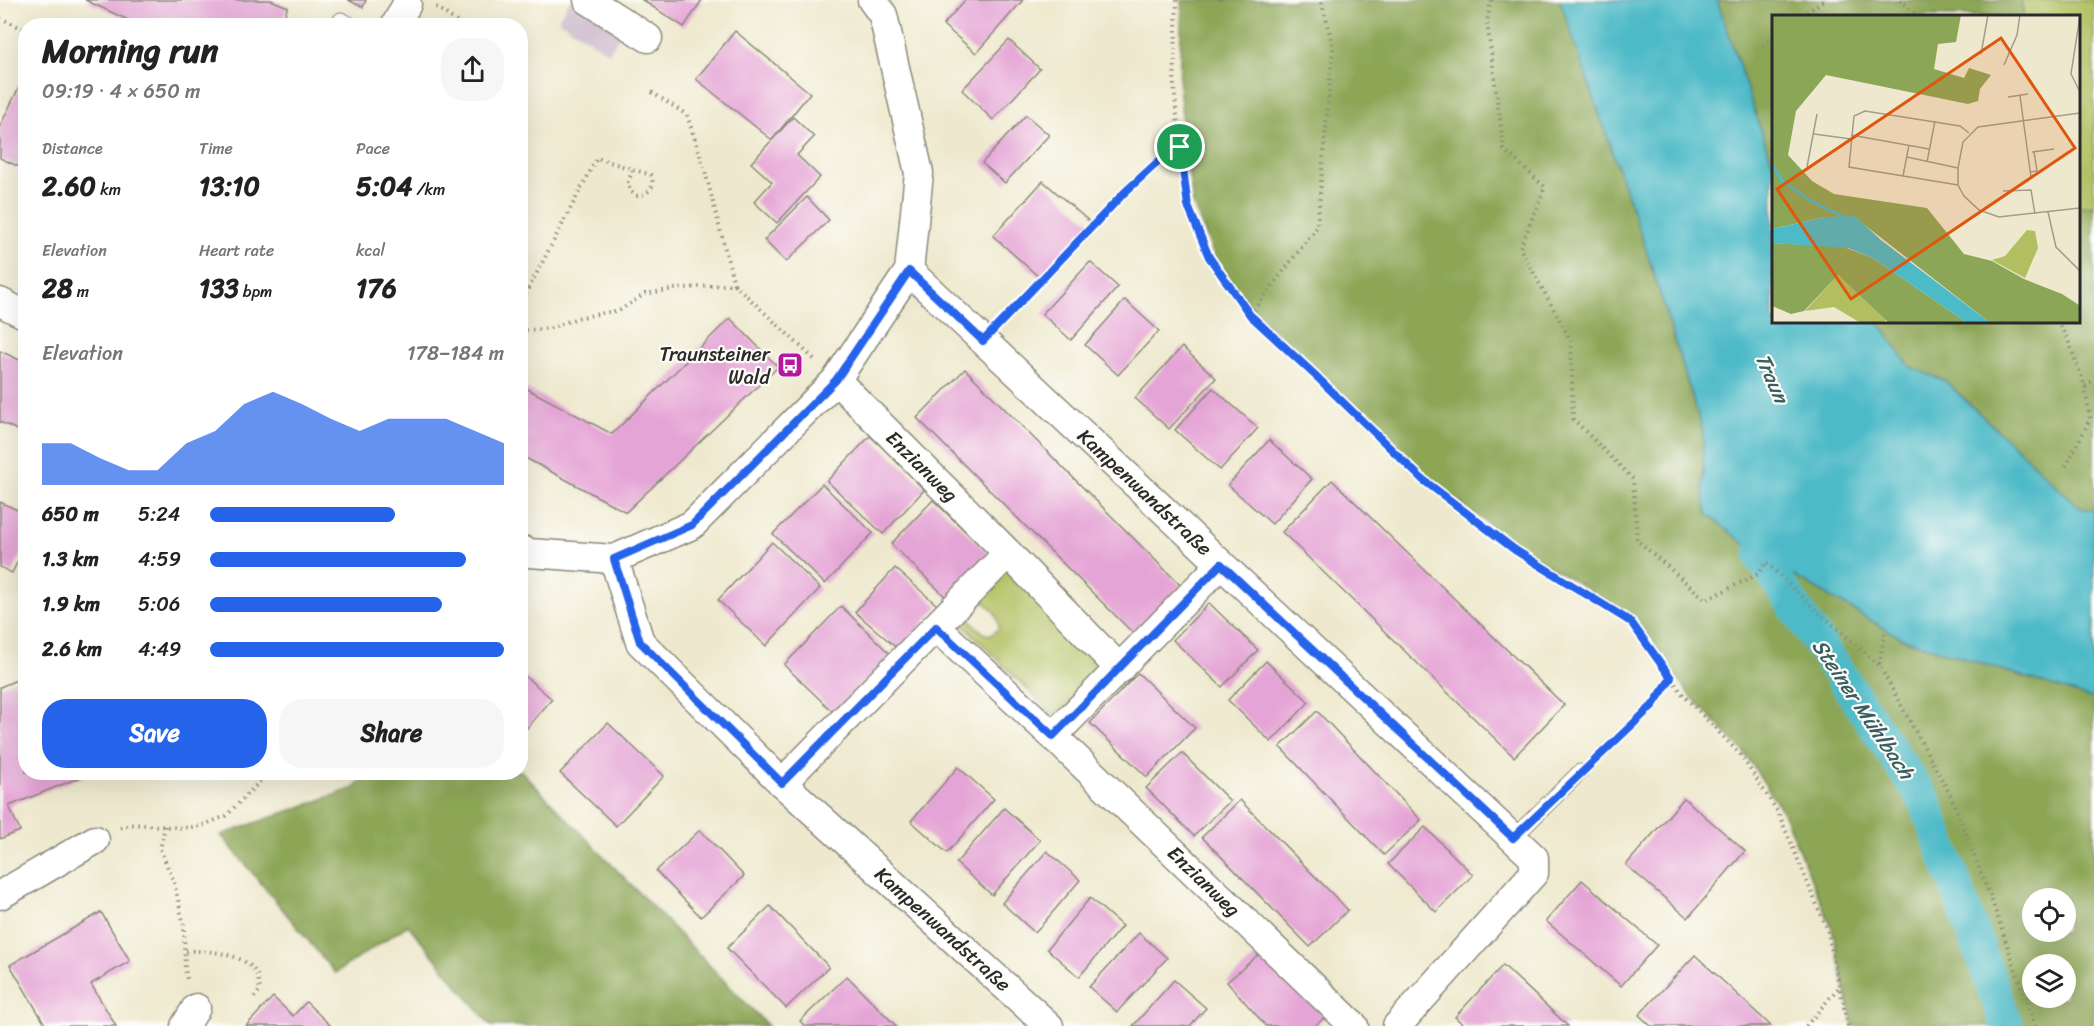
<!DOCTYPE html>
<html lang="en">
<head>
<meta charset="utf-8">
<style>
	:root { --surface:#fff; --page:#f6f6f6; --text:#222; --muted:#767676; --accent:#2563eb }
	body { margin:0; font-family:Sriracha,sans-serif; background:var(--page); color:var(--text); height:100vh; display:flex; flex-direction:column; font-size:22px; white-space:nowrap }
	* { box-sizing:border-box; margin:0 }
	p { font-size:20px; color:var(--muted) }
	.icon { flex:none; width:33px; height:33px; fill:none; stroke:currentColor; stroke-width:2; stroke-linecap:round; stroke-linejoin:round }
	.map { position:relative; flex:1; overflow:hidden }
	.details { position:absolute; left:18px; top:18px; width:510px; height:762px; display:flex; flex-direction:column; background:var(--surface); border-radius:24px; box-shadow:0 6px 24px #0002 }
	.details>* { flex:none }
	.controls { position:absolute; left:2022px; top:888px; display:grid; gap:12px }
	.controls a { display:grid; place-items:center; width:54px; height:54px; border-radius:50%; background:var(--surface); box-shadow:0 6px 24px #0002; font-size:30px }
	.pin { position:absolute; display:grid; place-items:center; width:51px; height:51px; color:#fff; margin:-26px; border:3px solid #fff; border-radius:50%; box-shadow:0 2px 6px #0007 }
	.round { display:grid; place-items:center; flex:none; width:63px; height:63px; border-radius:24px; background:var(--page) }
	.head { display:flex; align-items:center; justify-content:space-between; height:102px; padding:0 24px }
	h1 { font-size:33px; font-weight:700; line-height:45px }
	.metrics { display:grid; grid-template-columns:repeat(3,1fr); gap:9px; height:102px; padding:6px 24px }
	.metrics div { display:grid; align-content:center }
	.metrics b { font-size:26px; font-weight:700 }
	.metrics small { font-size:16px; font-weight:400 }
	.metrics p { font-size:16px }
	.chart { height:168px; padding:12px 24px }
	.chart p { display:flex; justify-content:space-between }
	.chart svg { width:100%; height:108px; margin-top:6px; fill:var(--accent); opacity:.7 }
	.cta { display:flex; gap:12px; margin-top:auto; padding:12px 24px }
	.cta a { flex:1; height:69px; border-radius:24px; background:var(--accent); color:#fff; font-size:24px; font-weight:700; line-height:69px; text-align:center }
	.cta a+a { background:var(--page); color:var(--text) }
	ul { padding:0 24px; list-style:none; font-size:20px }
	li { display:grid; grid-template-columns:96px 72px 1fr; align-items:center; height:45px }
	li i { height:15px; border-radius:8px; background:var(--accent) }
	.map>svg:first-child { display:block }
</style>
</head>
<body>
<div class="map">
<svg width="2094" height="1026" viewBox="0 0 2094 1026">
	<rect width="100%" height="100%" fill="#fdfcf7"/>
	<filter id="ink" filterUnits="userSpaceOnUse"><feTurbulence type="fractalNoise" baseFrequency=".0167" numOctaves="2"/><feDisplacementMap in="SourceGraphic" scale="12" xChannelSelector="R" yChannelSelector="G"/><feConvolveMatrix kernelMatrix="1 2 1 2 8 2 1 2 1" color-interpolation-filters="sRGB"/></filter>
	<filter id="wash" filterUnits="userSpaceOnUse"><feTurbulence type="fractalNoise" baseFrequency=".008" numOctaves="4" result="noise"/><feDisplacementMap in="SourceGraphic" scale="24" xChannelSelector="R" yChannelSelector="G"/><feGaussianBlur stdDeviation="1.35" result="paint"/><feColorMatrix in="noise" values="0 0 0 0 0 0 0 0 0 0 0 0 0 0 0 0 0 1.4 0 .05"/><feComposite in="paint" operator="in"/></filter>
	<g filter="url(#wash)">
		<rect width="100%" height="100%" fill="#eee9ce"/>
		<polygon fill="#cfbdcf" points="570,0 622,32 609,53 558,20"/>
		<g fill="#b1bf61" stroke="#6e7546" stroke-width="1.5" fill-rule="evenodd">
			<polygon points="2021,0 2094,0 2094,205 2078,207 2078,16 2024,16"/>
			<path d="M1008 553 1103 652 1099 674 1055 717 954 616ZM984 602C994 610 998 615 999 628L991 635 985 634 972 623 970 614 975 606Z"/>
		</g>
		<g fill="#8ca657" stroke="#5c6841" stroke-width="1.5" fill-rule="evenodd">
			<path d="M1182 0H1560L1646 249 1703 432V491L1761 557 1901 638 2094 699V1026H1853L1832 928 1782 810 1743 751 1688 693 1634 618 1517 546 1425 476 1321 373 1254 312 1214 255 1193 204 1185 147 1179 85ZM2032 898H2066V932H2032ZM2032 964H2066V998H2032Z"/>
			<polygon points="1717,0 2021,0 2024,16 1773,16 1773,166"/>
			<polygon points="2094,205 2094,511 2080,508 1945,381 1910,368 1877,321 2078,321 2078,207"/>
			<polygon points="521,771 768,1026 491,1026 408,925 335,973 221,835 354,788 369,773"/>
		</g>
		<polygon fill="#4dbac7" stroke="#3c7279" stroke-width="1.5" points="1560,0 1717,0 1773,166 1773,321 1877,321 1910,367 1945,381 2080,508 2094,511 2094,699 1901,638 1761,557 1707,514 1703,491 1703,431 1646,249"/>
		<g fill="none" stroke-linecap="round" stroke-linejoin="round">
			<polyline stroke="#4dbac7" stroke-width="33" points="1765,512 1761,557 1925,801 2007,1026"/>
		</g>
		<g id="blocks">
			<g fill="#e5a4d6">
				<polygon points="85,0 271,0 288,7 280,26 141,26"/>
				<polygon points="348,0 366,0 363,7"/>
				<polygon points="642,0 702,0 684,27"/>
				<polygon points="965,0 1023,0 976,53 943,25"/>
				<polygon points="735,31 810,93 772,140 696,79"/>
				<polygon points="1009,40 1040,69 993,120 962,90"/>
				<polygon points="26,73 26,170 0,158 0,126"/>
				<polygon points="1026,115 1049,135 1005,183 982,163"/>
				<polygon points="793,117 814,137 797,155 820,177 777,223 754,202 772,182 751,163"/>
				<polygon points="1043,181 1091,223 1041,279 993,236"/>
				<polygon points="807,197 829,220 786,262 764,240"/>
				<polygon points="1090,262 1118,287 1071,340 1042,314"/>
				<polygon points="1125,300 1159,331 1118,375 1085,345"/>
				<polygon points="730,318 778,367 626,512 520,455 520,385 612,434"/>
				<polygon points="1182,347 1216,378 1169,429 1135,398"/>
				<polygon points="0,351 26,363 24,433 0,422"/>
				<polygon points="965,369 1186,591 1138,638 917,418"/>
				<polygon points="1213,388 1258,428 1220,470 1175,430"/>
				<polygon points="870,436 926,488 883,534 827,481"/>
				<polygon points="1269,440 1312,479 1272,524 1228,485"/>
				<polygon points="1332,480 1564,705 1514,757 1282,532"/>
				<polygon points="822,484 873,533 825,584 773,534"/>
				<polygon points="933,500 992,557 950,601 891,544"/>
				<polygon points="0,502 26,514 26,544 12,573 0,567"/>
				<polygon points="772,542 820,588 766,646 718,600"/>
				<polygon points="895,568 938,606 899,650 855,612"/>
				<polygon points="1209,603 1258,650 1222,687 1173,640"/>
				<polygon points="841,606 891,655 834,713 784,665"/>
				<polygon points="1266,661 1309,702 1271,742 1228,700"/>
				<polygon points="520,672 552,699 520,736"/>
				<polygon points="1138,673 1195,728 1147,777 1090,723"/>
				<polygon points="26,676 26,772 91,773 9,806 20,831 0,839 0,687"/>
				<polygon points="1317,711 1421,820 1384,855 1280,747"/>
				<polygon points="608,723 664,776 616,826 560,773"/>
				<polygon points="1182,753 1230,801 1194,836 1146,788"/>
				<polygon points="958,767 994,799 947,853 911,821"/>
				<polygon points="1684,798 1745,851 1688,918 1626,865"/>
				<polygon points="1240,800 1348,910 1310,947 1202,837"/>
				<polygon points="1004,808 1040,840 992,895 956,863"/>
				<polygon points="1425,827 1473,875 1436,912 1388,864"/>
				<polygon points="700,830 744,876 701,917 656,871"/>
				<polygon points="1047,851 1080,880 1035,933 1002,903"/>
				<polygon points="1582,880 1657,945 1621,986 1546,921"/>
				<polygon points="1090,898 1122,926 1079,977 1047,949"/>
				<polygon points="770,906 829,967 786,1008 727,948"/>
				<polygon points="101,912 130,961 91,984 116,1026 46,1026 10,965"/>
				<polygon points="1139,933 1167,958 1117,1012 1089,987"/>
				<polygon points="1265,949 1325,1017 1315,1026 1266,1026 1227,982"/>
				<polygon points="1695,955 1771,1026 1651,1026 1639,1015"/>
				<polygon points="1503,965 1568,1026 1465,1026 1455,1017"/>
				<polygon points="847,976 896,1026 805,1026 800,1021"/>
				<polygon points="1174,980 1206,1008 1190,1026 1133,1026"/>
				<polygon points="273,997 293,1016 306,1002 331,1026 246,1026"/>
			</g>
		</g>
	</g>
	<g filter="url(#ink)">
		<use href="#blocks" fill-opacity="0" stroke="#8c8a7c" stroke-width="1.5"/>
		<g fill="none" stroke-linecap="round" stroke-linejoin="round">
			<g stroke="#8c8a7c" stroke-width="17">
				<g id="service">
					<polyline points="339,26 341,20 353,26"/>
					<polyline points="1513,838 1580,772"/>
				</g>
			</g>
			<g stroke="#8c8a7c" stroke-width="31">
				<g id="minor">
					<polyline points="588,0 648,38"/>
					<polyline points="395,26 407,4"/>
					<polyline points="909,271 1534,858 1534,873 1397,1026"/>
					<polyline points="0,302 26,315"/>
					<polyline points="836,380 1008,553 1120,669"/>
					<polyline points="520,549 529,553 614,559 692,525 836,380 909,271 919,173 883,15 872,0"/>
					<polyline points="614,559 640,642 782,783 1049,1026"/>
					<polyline points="936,627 1053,736 1354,1026"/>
					<polyline points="1053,736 1221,564"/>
					<polyline points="782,783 1008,553"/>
					<polyline points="0,895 95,840"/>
					<polyline points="185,1026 196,1008"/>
				</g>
			</g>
			<g stroke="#8c8a7c" stroke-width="4" stroke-dasharray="1.5 4.5" stroke-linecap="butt">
				<polyline points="1177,0 1174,85 1180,147 1188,206 1209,257 1250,315 1317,377 1422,479 1515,550 1631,622 1684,696 1740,754 1778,812 1827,929 1848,1026"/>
				<polyline points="1491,0 1487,22 1504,150 1545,187 1520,248 1571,341 1573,419 1633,479 1637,540 1706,600 1758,574 1766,562 1817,611 1879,665"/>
				<polyline points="1900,0 1918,16"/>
				<polyline points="436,7 463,26"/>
				<polyline points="1802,16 1824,0"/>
				<polyline points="0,18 26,30"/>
				<polyline points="1763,46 1773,39"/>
				<polyline points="520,66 525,69"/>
				<polyline points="734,284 815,360"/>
				<path d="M520 305 597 158 651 175C656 188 648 195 636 196L630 191 628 182 633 170"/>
				<polyline points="1250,315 1317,227 1333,46 1321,0"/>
				<polyline points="1004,319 1125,192 1172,149 1180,147"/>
				<polyline points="2057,321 2068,340 2085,386 2090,419 2064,470"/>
				<polyline points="520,331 551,328 577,318 620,310 645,294 674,289 734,284 704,167 687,115 650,91"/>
				<polyline points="2085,386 2094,380"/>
				<polyline points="1885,633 1879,665 1952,798 1993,904 2035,1026"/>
				<polyline points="1596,758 1653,705 1670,678"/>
				<polyline points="165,826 160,849 174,882 184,926 185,970 187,979"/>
				<polyline points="120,828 134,824 183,828 201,826 226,816 269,772"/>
				<path d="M186 951C207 950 247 953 257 975 259 979 259 986 260 990L253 999"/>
				<polyline points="1806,1026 1840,986"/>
			</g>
			<use href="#service" stroke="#fff" stroke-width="15"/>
			<use href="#minor" stroke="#fff" stroke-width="28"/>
		</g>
	</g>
	<g fill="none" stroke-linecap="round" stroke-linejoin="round" filter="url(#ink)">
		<g stroke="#fff" stroke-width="12">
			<polygon id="route" points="1180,147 1188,206 1209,257 1250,315 1317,377 1422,479 1515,550 1631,622 1671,678 1653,705 1513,838 1221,564 1053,736 936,627 782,783 640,642 614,559 692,525 836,380 909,271 983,341 1125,192 1172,149"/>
		</g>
		<use href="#route" stroke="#2563eb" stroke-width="8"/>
	</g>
	<defs>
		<g id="bus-square" transform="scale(1.35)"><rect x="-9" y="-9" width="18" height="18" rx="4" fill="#b5179e" stroke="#fdfcf7"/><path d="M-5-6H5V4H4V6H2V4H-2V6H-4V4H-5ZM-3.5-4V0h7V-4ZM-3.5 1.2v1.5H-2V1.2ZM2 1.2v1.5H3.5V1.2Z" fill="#fff"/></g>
	</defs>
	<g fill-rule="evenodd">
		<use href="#bus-square" x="790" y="365"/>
	</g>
	<g text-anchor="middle" stroke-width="4.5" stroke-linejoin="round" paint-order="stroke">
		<g font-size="20" fill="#2b2b2b" stroke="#fdfcf7" text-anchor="end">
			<text x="770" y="361">Traunsteiner<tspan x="770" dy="23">Wald</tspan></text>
		</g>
		<g font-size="20" fill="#2b2b2b" stroke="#fdfcf7">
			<text transform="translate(922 466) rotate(45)" y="7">Enzianweg</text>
			<text transform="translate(1145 492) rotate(43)" y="7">Kampenwandstraße</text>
			<text transform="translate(1204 881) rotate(44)" y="7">Enzianweg</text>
			<text transform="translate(943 929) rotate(42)" y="7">Kampenwandstraße</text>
		</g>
		<g font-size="21" font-style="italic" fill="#375d62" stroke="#fdfcf7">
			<text transform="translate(1772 378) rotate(66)" y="7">Traun</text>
			<text transform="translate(1863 709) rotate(56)" y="7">Steiner Mühlbach</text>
		</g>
	</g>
	<g transform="translate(1772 15)">
		<rect width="308" height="308" fill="#eee9ce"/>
		<path d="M255 215 263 216 266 233 253 263 220 245 233 241ZM66 260 114 305 112 307H87L62 292 33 296Z" fill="#b1bf61"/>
		<path d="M0 0H189L184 27 166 29 162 54 192 63 197 53 219 60 208 74 206 86 196 89 54 60 24 96 16 140 40 166 62 179 155 193 192 239 220 246 252 264 290 279 307 290V307H217L85 204 53 202 0 214ZM0 228 72 232 101 243 194 307H116L66 260 32 296 19 299 0 291Z" fill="#8ca657"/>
		<path d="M83 201 109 225 217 307H194L101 243 76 233 0 228V214L53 202Z" fill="#4dbac7"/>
		<path fill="none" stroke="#4dbac7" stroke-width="3" d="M0 149 10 166 39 186 76 204"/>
		<path fill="none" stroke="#a09d8d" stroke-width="1.5" d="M308 1 299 59 308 77M209 39 216 0M232 50 245 20 248 0M248 81 259 162M236 82 256 79M308 98 206 112 191 127 186 153V170L192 181 207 195 227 202 308 193M42 119 79 124M79 120 157 134M260 137 282 134M135 142 186 153M155 147 163 106M35 152 45 99M259 157 265 156 262 137M131 161 137 130M186 170 77 152 82 101 93 96 188 111 197 118M231 176 259 175 263 199M276 197 284 232 308 256"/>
		<path fill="#df570e" fill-opacity="0.15" stroke="#df570e" stroke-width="3" d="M229 23 303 133 79 284 5 174Z"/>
		<rect width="308" height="308" fill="none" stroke="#2b2b2b" stroke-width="3"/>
	</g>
</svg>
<div class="controls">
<a><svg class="icon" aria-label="locate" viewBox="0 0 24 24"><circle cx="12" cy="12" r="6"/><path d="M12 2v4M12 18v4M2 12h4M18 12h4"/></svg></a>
<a><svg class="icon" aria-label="layers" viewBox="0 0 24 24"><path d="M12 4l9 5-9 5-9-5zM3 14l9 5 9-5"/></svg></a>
</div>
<div class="pin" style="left:1180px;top:147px;background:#1e9e55"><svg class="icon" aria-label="arrive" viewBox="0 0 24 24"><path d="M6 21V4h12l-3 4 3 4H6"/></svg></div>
<section class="details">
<div class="head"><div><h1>Morning run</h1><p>09:19 · 4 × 650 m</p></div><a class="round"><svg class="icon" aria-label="share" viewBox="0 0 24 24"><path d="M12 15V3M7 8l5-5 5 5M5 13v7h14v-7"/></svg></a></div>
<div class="metrics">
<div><p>Distance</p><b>2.60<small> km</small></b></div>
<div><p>Time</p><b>13:10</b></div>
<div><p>Pace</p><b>5:04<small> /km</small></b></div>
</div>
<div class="metrics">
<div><p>Elevation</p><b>28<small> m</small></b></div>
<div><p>Heart rate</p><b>133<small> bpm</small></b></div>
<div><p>kcal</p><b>176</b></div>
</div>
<div class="chart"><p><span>Elevation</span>178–184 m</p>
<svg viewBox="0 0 160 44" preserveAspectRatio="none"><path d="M0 44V27L10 27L20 33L30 38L40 38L50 27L60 22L70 11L80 6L90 11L100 17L110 22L120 17L130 17L140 17L150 22L160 27V44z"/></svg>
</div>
<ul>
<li><b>650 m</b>5:24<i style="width:63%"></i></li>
<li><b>1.3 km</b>4:59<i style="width:87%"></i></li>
<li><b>1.9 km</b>5:06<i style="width:79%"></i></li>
<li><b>2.6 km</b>4:49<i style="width:100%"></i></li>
</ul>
<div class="cta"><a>Save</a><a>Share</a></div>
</section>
</div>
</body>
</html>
